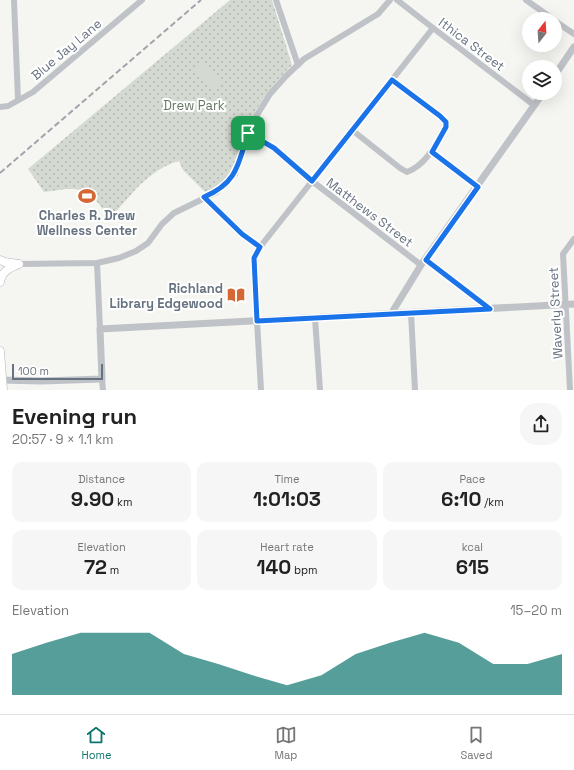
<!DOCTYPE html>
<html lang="en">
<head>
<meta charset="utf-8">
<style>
	:root { --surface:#fff; --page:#f6f6f6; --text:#222; --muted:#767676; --line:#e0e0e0; --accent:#0f766e }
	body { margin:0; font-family:"Space Grotesk",sans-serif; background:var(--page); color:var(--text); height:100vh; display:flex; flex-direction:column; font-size:15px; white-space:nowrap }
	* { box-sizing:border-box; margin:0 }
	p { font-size:13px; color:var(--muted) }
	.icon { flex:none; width:22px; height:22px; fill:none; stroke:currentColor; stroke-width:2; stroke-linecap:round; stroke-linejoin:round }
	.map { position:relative; height:390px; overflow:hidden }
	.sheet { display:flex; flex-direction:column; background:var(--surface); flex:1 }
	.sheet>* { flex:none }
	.needle { width:26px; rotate:17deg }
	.tools { position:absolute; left:522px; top:12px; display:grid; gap:8px }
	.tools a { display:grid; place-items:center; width:40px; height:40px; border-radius:50%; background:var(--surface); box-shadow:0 4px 16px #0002; font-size:20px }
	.scale { position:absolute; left:12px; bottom:10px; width:91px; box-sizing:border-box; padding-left:4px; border:2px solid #677381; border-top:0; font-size:11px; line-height:14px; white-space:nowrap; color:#677381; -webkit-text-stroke:3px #fff; paint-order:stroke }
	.pin { position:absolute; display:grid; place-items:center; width:34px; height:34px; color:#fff; margin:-17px; border-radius:8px; box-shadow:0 2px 6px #0006 }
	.round { display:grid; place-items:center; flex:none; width:42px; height:42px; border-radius:16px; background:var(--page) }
	.headline { display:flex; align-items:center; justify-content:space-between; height:68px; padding:0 12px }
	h1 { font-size:22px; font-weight:800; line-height:30px }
	.figures { display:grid; grid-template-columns:repeat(3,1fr); gap:6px; height:68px; padding:4px 12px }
	.figures div { display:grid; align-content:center; border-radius:10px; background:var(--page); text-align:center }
	.figures b { font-size:20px; font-weight:800 }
	.figures small { font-size:11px; font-weight:400 }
	.figures p { font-size:11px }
	.chart { height:112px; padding:8px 12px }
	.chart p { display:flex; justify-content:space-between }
	.chart svg { width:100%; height:72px; margin-top:4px; fill:var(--accent); opacity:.7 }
	.tabs { display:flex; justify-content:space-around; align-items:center; height:56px; border-top:1px solid var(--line); background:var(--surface); font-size:11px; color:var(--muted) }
	.tabs a { display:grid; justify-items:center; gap:2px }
	.tabs .current { color:var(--accent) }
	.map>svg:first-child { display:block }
</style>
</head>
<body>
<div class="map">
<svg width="574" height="390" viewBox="0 0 574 390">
	<defs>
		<pattern id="grass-dots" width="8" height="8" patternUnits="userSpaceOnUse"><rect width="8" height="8" fill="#d4dad2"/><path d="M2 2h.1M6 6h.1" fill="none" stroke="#b0b5b0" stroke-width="1.8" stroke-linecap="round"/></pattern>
	</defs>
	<rect width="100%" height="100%" fill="#f5f5f2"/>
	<path fill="url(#grass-dots)" d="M230 0H272L292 65C276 81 261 99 251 120 236 148 240 180 205 192L183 170 179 161C160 166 142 181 129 197 122 204 118 211 109 216 103 209 94 197 87 192 77 186 55 191 44 192L28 169Z"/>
	<polygon fill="#d4dad2" points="203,60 223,82 214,90 194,69"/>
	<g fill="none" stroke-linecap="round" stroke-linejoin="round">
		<g stroke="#b2b6ba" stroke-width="9">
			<g id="secondary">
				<polyline points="0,260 5,262 18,264"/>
				<path d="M0 282C2 271 9 268 19 264"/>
				<polyline points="0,351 3,390"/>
			</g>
		</g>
		<g stroke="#bfc2c6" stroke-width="6">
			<polyline points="14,0 18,100"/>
			<polyline points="276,0 298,65"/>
			<polyline points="397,0 433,28 534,105"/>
			<polyline points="526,0 553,19"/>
			<polyline points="555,21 574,34"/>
			<polyline points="0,107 8,106 33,92 142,0"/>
			<path d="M352 130 400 168 407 172C426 165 436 144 446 127V123L440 116 392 80"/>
			<polyline points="248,133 274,148 312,181 421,265"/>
			<polyline points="431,152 478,187"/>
			<polyline points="204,197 242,233 260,247"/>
			<polyline points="426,260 490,309"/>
			<polyline points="97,263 100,329"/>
			<polyline points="19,264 97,263 119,258 136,251 148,243 162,224 174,213 217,192 235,174 248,133 257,115 270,94 286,76 304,59 378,14 390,0"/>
			<polyline points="411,313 415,390"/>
			<polyline points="315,318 320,390"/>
			<polyline points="102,379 103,390"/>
			<polyline points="261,390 254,269 254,258 260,247 433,28"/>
			<polyline points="570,390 563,254 574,239"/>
		</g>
		<g stroke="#bfc2c6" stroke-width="7">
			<polyline points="555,75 574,47"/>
			<polyline points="391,314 421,265 543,93"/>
			<polyline points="0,380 42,381 102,379 100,329 574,304"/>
		</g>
		<use href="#secondary" stroke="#fff" stroke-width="8"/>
		<polyline stroke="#a1a5ab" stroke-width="2" stroke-dasharray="6 3" stroke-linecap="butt" points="0,173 201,0"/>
	</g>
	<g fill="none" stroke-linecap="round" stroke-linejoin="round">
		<g stroke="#fff" stroke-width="8">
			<path id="route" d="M392 80 440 116 446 122V127L432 152 478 187 426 260 490 309 257 321 254 258 260 247 242 234 204 197C237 183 238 165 248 133L274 148 312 181Z"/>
		</g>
		<use href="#route" stroke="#1a73e8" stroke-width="5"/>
	</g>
	<defs>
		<g id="stadium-bare" transform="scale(1.38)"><path d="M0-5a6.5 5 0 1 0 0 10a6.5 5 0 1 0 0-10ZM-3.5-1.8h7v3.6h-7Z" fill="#d46734" stroke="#fff" stroke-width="2.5" paint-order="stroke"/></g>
		<g id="library-bare" transform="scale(1.38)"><path d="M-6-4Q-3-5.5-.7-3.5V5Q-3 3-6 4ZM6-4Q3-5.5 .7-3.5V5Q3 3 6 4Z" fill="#d46734" stroke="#fff" stroke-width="2.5" paint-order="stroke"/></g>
	</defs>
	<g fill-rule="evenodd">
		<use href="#stadium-bare" x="87" y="196"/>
		<use href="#library-bare" x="236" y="295"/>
	</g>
	<g text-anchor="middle" stroke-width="4" stroke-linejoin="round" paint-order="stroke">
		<g font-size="13" fill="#677381" stroke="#fff">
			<text transform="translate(472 44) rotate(37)" y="5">Ithica Street</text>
			<text transform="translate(66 49) rotate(-40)" y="5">Blue Jay Lane</text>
			<text transform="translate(370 212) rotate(37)" y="5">Matthews Street</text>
			<text transform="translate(555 313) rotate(-93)" y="5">Waverly Street</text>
		</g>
		<g font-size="13" fill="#677865" stroke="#fff">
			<text x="194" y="110">Drew Park</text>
		</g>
		<g font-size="13" font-weight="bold" fill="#677381" stroke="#fff">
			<text x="87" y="220">Charles R. Drew<tspan x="87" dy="15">Wellness Center</tspan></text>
			<text x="223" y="293" text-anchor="end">Richland<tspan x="223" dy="15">Library Edgewood</tspan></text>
		</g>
	</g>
</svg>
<div class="tools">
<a><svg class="needle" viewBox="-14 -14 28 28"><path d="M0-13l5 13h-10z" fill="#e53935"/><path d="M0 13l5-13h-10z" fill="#767676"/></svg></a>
<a><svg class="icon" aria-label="layers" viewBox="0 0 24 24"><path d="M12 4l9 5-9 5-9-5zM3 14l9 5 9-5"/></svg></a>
</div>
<div class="scale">100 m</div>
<div class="pin" style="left:248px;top:133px;background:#1e9e55"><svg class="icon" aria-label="arrive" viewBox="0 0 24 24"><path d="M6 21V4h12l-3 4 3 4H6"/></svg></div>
</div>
<section class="sheet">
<div class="headline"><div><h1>Evening run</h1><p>20:57 · 9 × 1.1 km</p></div><a class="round"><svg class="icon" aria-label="share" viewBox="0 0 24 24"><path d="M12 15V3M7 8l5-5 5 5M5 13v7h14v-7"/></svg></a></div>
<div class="figures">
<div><p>Distance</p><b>9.90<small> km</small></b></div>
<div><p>Time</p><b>1:01:03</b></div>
<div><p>Pace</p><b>6:10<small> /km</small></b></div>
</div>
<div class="figures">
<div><p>Elevation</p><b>72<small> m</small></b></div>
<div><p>Heart rate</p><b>140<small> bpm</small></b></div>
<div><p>kcal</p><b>615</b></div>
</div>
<div class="chart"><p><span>Elevation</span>15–20 m</p>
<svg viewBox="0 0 160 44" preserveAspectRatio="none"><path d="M0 44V19L10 12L20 6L30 6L40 6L50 19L60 25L70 32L80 38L90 32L100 19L110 12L120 6L130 12L140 25L150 25L160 19V44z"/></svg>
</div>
</section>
<nav class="tabs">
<a class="current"><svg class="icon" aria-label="home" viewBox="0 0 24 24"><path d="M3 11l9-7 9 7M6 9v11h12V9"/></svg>Home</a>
<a><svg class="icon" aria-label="map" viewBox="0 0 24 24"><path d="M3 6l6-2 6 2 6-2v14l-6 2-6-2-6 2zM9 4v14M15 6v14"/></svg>Map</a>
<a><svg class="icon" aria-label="saved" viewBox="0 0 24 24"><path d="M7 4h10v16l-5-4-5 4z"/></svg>Saved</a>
</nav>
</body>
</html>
